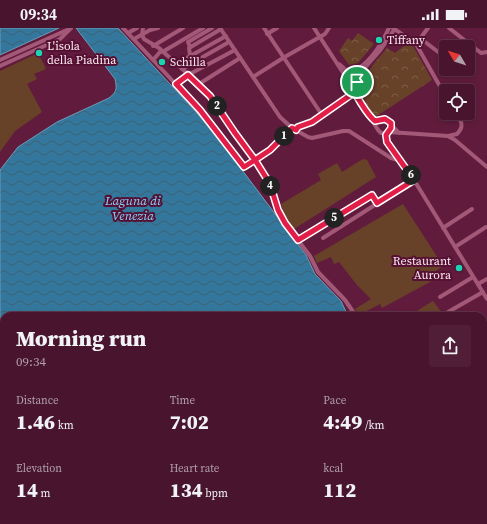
<!DOCTYPE html>
<html lang="en">
<head>
<meta charset="utf-8">
<style>
	:root { --surface:#49152e; --page:#501e36; --text:#f1f3f6; --muted:#b19faa; --line:#61344a }
	body { margin:0; font-family:"Source Serif 4",serif; background:var(--page); color:var(--text); height:100vh; display:flex; flex-direction:column; font-size:15px; white-space:nowrap }
	* { box-sizing:border-box; margin:0 }
	p { font-size:13px; color:var(--muted) }
	.icon { flex:none; width:22px; height:22px; fill:none; stroke:currentColor; stroke-width:2; stroke-linecap:round; stroke-linejoin:round }
	.map { position:relative; flex:1; overflow:hidden }
	.sheet { position:absolute; left:0px; top:284px; width:487px; height:212px; display:flex; flex-direction:column; background:var(--surface); border-radius:12px 12px 0 0; box-shadow:0 2px 6px #0003,0 0 0 1px var(--line) }
	.sheet>* { flex:none }
	.needle { width:26px; rotate:309deg }
	.tools { position:absolute; left:439px; top:12px; display:grid; gap:8px }
	.tools a { display:grid; place-items:center; width:36px; height:36px; border-radius:4px; background:var(--surface); box-shadow:0 2px 6px #0003,0 0 0 1px var(--line); font-size:20px }
	.pin { position:absolute; display:grid; place-items:center; width:34px; height:34px; color:#fff; margin:-17px; border:2px solid #fff; border-radius:50%; box-shadow:0 1px 4px #0007 }
	.km { position:absolute; width:20px; height:20px; margin:-10px; border-radius:50%; background:#222; color:#fff; font-size:11px; line-height:20px; text-align:center }
	.round { display:grid; place-items:center; flex:none; width:42px; height:42px; border-radius:4px; background:var(--page) }
	.overview { display:flex; align-items:center; justify-content:space-between; height:68px; padding:0 16px }
	h1 { font-size:22px; font-weight:800; line-height:30px }
	.metrics { display:grid; grid-template-columns:repeat(3,1fr); gap:6px; height:68px; padding:4px 16px }
	.metrics div { display:grid; align-content:center }
	.metrics b { font-size:20px; font-weight:800 }
	.metrics small { font-size:11px; font-weight:400 }
	.metrics p { font-size:11px }
	.status { display:flex; justify-content:space-between; align-items:center; height:28px; padding:0 20px; background:var(--surface); direction:ltr }
	.status svg { height:11px; fill:currentColor }
	.map>svg:first-child { display:block }
</style>
</head>
<body>
<div class="status"><b>09:34</b><svg viewBox="0 0 49 12"><path d="M0 12V9h3v3zM5 12V6h3v6zM10 12V3h3v9zM15 12V0h3v12zM26 1h20v11H26zM47 4h2v5h-2z"/></svg></div>
<div class="map">
<svg width="487" height="496" viewBox="0 0 487 496">
	<defs>
		<pattern id="grass-tufts" width="24" height="20" patternUnits="userSpaceOnUse"><rect width="24" height="20" fill="#684228"/><path d="M3 7l-1-3M5 7V3M7 7l1-3M15 17l-1-3M17 17v-4M19 17l1-3" fill="none" stroke="#7e5d48"/></pattern>
		<pattern id="park-crowns" width="20" height="18" patternUnits="userSpaceOnUse"><rect width="20" height="18" fill="#684228"/><path d="M2 6a3 3 0 1 1 6 0M12 15a3 3 0 1 1 6 0" fill="none" stroke="#7e5d48"/></pattern>
		<pattern id="water-waves" width="16" height="10" patternUnits="userSpaceOnUse"><rect width="16" height="10" fill="#33789c"/><path d="M0 5q4-4 8 0t8 0" fill="none" stroke="#405f72"/></pattern>
	</defs>
	<rect width="100%" height="100%" fill="#611c3d"/>
	<g fill="url(#grass-tufts)">
		<polygon points="433,273 444,288 409,288"/>
		<polygon points="487,350 487,417 483,408 483,354"/>
	</g>
	<g fill="url(#park-crowns)">
		<polygon points="358,5 374,16 358,35 349,37 339,23 348,10 352,13"/>
		<path d="M409 14 412 16 432 52 375 89C371 83 367 78 365 72 356 52 375 35 387 20L395 25Z"/>
	</g>
	<g fill="#684228">
		<polygon points="38,25 46,41 34,46 37,51 27,56 42,84 15,103 0,124 0,43"/>
		<polygon points="363,131 367,132 376,149 294,201 279,182 283,181 281,176 321,152 318,146 337,135 342,144"/>
		<polygon points="403,176 443,238 436,243 439,249 382,280 380,276 359,287 355,281 371,271 357,257 339,234 334,236 331,229 317,235 314,228"/>
		<polygon points="487,448 487,496 472,496 469,492 483,492 483,450"/>
	</g>
	<g fill="url(#water-waves)" stroke="#6f9ab5">
		<polygon points="0,0 59,0 0,27"/>
		<path d="M76 0H118L196 84 218 110 306 227 315 246 341 273 348 288H4V492H466V496H6L0 492V142L18 119 57 94 109 70C117 64 117 60 115 51Z"/>
	</g>
	<g fill="none" stroke-linecap="round" stroke-linejoin="round">
		<g stroke="#a35877" stroke-width="4">
			<polyline points="123,0 200,82 244,139 270,122 292,100"/>
			<polyline points="143,0 142,7 144,11 159,20 199,56 210,68 235,105 255,132 270,156 278,183 285,195 310,228 318,244 345,272 356,288"/>
			<polyline points="220,0 280,89 292,100 308,109 312,110 343,103 349,103 391,130 401,133"/>
			<polyline points="264,0 322,87"/>
			<polyline points="314,0 349,54 378,102 381,105 387,105 390,102 391,97"/>
			<polyline points="393,0 416,16 446,69"/>
			<polyline points="449,0 481,25 487,24"/>
			<polyline points="128,5 137,0"/>
			<polyline points="267,6 277,0"/>
			<polyline points="420,10 446,30"/>
			<polyline points="134,11 150,2 158,0"/>
			<polyline points="416,16 428,0"/>
			<polyline points="153,18 183,0"/>
			<polyline points="190,19 188,14 212,0"/>
			<polyline points="190,27 189,20 221,1"/>
			<polyline points="0,32 67,2"/>
			<polyline points="153,32 160,24 164,23 203,0"/>
			<polyline points="176,36 226,8"/>
			<polyline points="339,36 346,42 355,43"/>
			<polyline points="0,38 60,11 71,0"/>
			<polyline points="182,41 229,14"/>
			<path d="M354 43C370 35 382 15 389 0"/>
			<polyline points="253,49 283,30 325,6 329,0"/>
			<polyline points="176,56 188,47 235,22"/>
			<polyline points="199,56 240,30"/>
			<path d="M356 64C353 48 372 33 381 21 386 14 391 7 395 0"/>
			<polyline points="371,90 375,93 387,92 399,105"/>
			<polyline points="296,102 298,99 312,94 355,64"/>
			<polyline points="389,104 448,108 455,112 487,139"/>
			<polyline points="387,105 385,111 387,114 414,152 487,271"/>
			<path d="M448 108 457 106C465 98 461 93 456 85"/>
			<polyline points="443,200 472,181"/>
			<polyline points="323,210 414,152"/>
			<polyline points="298,212 372,167 377,175"/>
			<polyline points="455,219 486,199"/>
			<polyline points="478,256 487,251"/>
			<polyline points="440,269 473,249"/>
			<polyline points="448,284 483,264"/>
			<polyline points="483,302 487,299"/>
			<polyline points="483,310 487,308"/>
		</g>
	</g>
	<g fill="none" stroke-linecap="round" stroke-linejoin="round">
		<g stroke="#fff" stroke-width="8">
			<path id="route" d="M357 54 356 61 357 67 355 64 312 94 298 99 296 102 292 100 270 122 255 132 235 105 210 68 188 47 176 56 200 82 244 139 255 132 270 156 278 182 285 195 298 212 372 167 377 175 414 152 387 114 386 107 391 100V95L385 91 375 93C367 87 354 64 349 54L352 55 357 54"/>
		</g>
		<use href="#route" stroke="#e11d48" stroke-width="5"/>
	</g>
	<g fill="#1bd5b1" stroke="#551033" stroke-width="1.5">
		<circle cx="379" cy="12" r="4"/>
		<circle cx="39" cy="25" r="4"/>
		<circle cx="162" cy="34" r="4"/>
		<circle cx="459" cy="240" r="4"/>
	</g>
	<g text-anchor="middle" stroke-width="4" stroke-linejoin="round" paint-order="stroke">
		<g font-size="12" fill="#fceaf0" stroke="#551033" text-anchor="start">
			<text x="387" y="16">Tiffany</text>
			<text x="47" y="22">L'isola<tspan x="47" dy="14">della Piadina</tspan></text>
			<text x="170" y="38">Schilla</text>
			<text x="451" y="237" text-anchor="end">Restaurant<tspan x="451" dy="14">Aurora</tspan></text>
		</g>
		<g font-size="13" font-style="italic" fill="#89d3fe" stroke="#551033">
			<text x="133" y="177">Laguna di<tspan x="133" dy="15">Venezia</tspan></text>
		</g>
	</g>
</svg>
<div class="tools">
<a><svg class="needle" viewBox="-14 -14 28 28"><path d="M0-13l5 13h-10z" fill="#e53935"/><path d="M0 13l5-13h-10z" fill="#b19faa"/></svg></a>
<a><svg class="icon" aria-label="locate" viewBox="0 0 24 24"><circle cx="12" cy="12" r="6"/><path d="M12 2v4M12 18v4M2 12h4M18 12h4"/></svg></a>
</div>
<div class="pin" style="left:357px;top:54px;background:#1e9e55"><svg class="icon" aria-label="arrive" viewBox="0 0 24 24"><path d="M6 21V4h12l-3 4 3 4H6"/></svg></div>
<b class="km" style="left:284px;top:108px">1</b>
<b class="km" style="left:217px;top:78px">2</b>
<b class="km" style="left:270px;top:158px">4</b>
<b class="km" style="left:334px;top:190px">5</b>
<b class="km" style="left:411px;top:147px">6</b>
<section class="sheet">
<div class="overview"><div><h1>Morning run</h1><p>09:34</p></div><a class="round"><svg class="icon" aria-label="share" viewBox="0 0 24 24"><path d="M12 15V3M7 8l5-5 5 5M5 13v7h14v-7"/></svg></a></div>
<div class="metrics">
<div><p>Distance</p><b>1.46<small> km</small></b></div>
<div><p>Time</p><b>7:02</b></div>
<div><p>Pace</p><b>4:49<small> /km</small></b></div>
</div>
<div class="metrics">
<div><p>Elevation</p><b>14<small> m</small></b></div>
<div><p>Heart rate</p><b>134<small> bpm</small></b></div>
<div><p>kcal</p><b>112</b></div>
</div>
</section>
</div>
</body>
</html>
